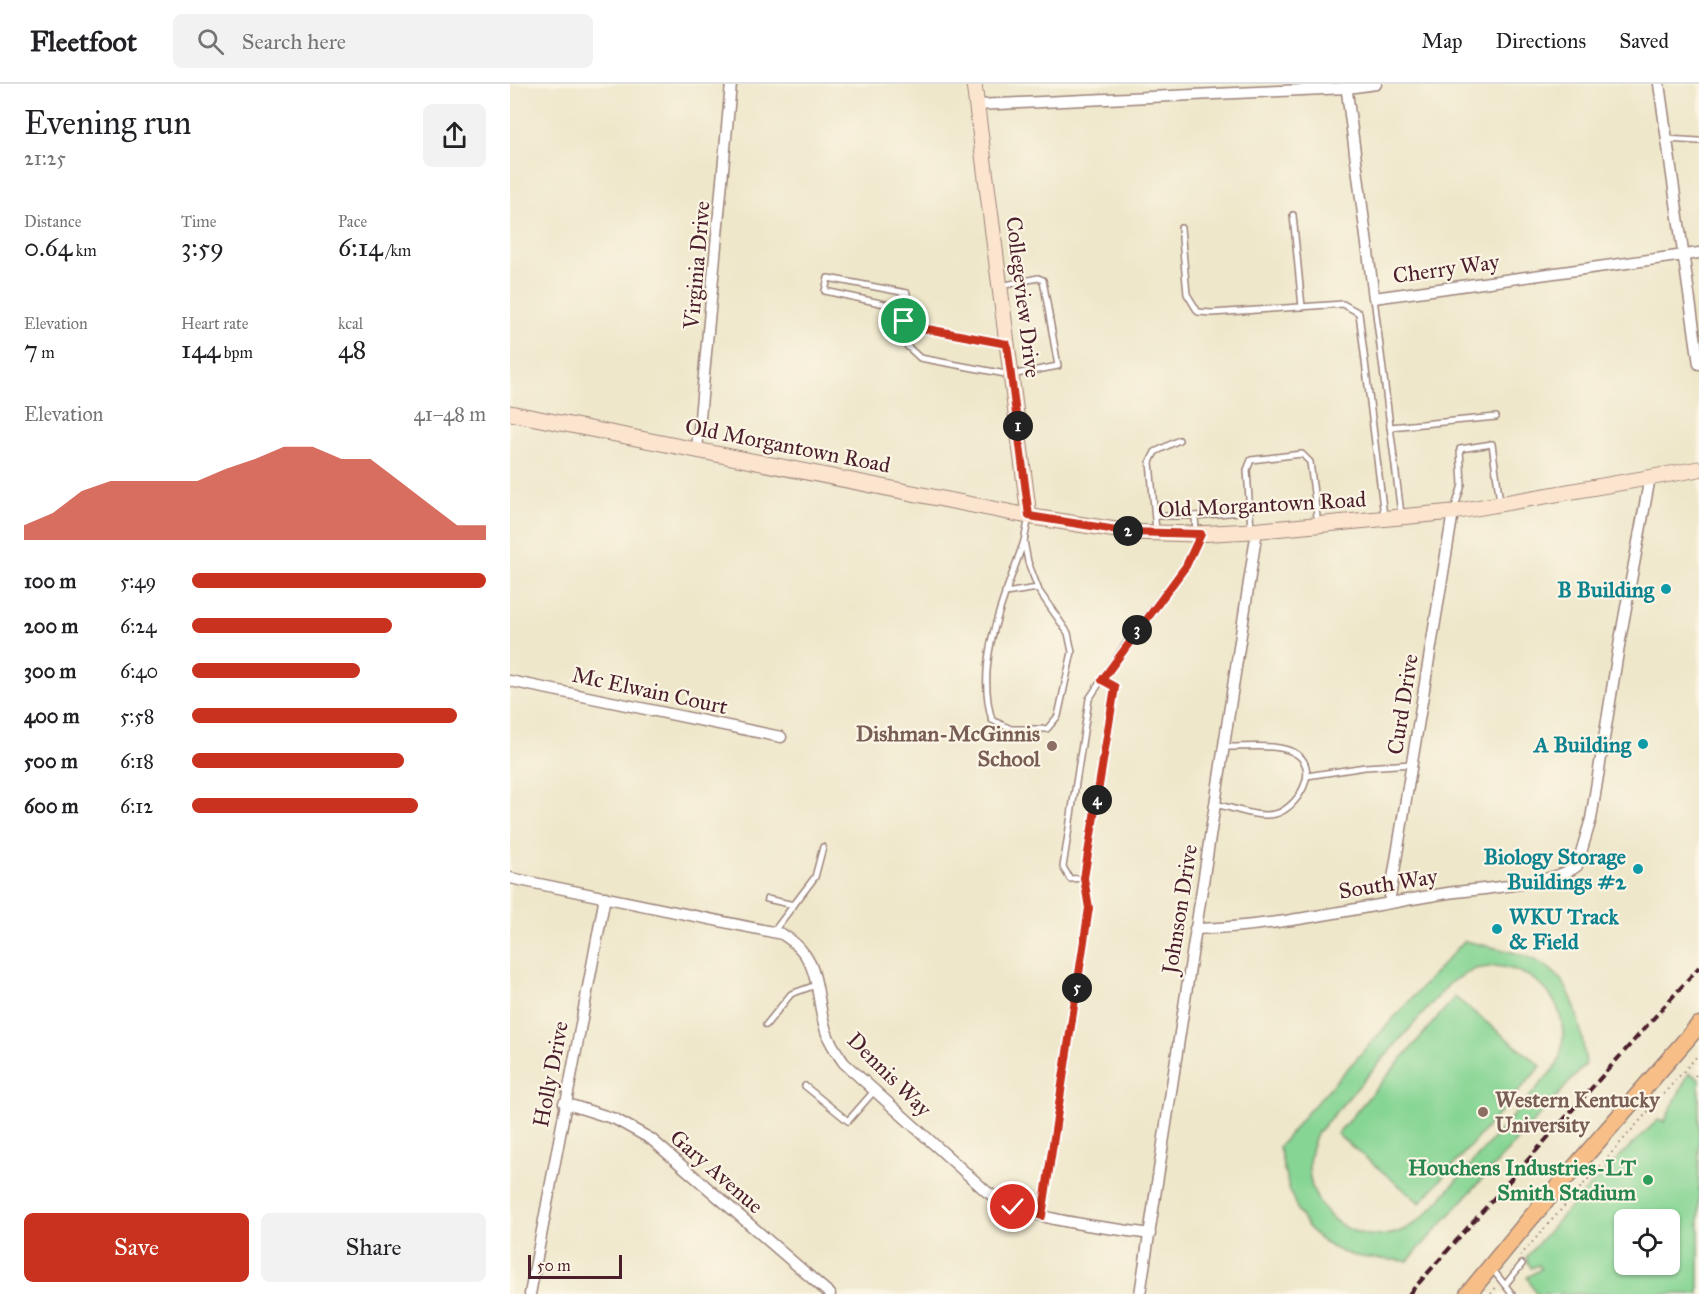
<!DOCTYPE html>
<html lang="en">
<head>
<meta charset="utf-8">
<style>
	:root { --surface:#fff; --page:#f2f2f2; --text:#202124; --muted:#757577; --line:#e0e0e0; --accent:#c8321e }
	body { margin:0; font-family:"IM FELL Great Primer",serif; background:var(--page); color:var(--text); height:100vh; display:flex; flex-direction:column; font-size:22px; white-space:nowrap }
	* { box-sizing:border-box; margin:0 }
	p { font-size:20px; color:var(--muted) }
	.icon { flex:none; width:33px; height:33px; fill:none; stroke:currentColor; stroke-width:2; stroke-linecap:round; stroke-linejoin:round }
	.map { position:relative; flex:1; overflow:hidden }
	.sheet { display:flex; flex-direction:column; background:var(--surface); width:510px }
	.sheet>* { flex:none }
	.buttons { position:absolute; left:1104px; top:1125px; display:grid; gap:12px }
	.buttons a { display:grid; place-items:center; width:66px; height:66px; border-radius:9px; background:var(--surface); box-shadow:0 2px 4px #0004; font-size:30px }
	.scale { position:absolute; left:18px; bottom:15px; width:94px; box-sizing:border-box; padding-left:6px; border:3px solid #4a1f2b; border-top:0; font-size:16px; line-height:21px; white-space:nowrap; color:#4a1f2b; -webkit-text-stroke:4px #fcf5e5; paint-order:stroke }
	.pin { position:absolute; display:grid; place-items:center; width:51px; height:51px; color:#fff; margin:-26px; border:3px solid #fff; border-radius:50%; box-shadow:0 2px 6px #0007 }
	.km { position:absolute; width:30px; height:30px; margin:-15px; border-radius:50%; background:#222; color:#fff; font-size:16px; line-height:30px; text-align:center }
	.round { display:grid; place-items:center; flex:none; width:63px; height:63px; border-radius:9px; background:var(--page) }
	.summary { display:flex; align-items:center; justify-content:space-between; height:102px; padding:0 24px }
	h1 { font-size:33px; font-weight:600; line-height:45px }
	.metrics { display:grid; grid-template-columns:repeat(3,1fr); gap:9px; height:102px; padding:6px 24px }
	.metrics div { display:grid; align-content:center }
	.metrics b { font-size:26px; font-weight:600 }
	.metrics small { font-size:16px; font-weight:400 }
	.metrics p { font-size:16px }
	.chart { height:168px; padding:12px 24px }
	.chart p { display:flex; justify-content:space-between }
	.chart svg { width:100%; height:108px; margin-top:6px; fill:var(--accent); opacity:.7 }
	.cta { display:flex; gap:12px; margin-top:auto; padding:12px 24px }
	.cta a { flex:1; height:69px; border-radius:9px; background:var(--accent); color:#fff; font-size:24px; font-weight:600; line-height:69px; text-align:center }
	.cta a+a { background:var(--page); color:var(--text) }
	ul { padding:0 24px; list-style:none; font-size:20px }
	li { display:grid; grid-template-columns:96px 72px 1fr; align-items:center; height:45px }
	li i { height:15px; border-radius:8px; background:var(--accent) }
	header { display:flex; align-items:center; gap:36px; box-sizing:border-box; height:84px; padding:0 30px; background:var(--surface); border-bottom:2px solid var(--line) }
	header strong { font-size:28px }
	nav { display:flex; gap:33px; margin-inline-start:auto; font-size:21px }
	.search { width:420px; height:54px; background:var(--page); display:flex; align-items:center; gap:15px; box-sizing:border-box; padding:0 21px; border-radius:9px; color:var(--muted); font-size:22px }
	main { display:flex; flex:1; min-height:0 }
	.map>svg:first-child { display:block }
</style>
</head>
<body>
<header>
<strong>Fleetfoot</strong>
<div class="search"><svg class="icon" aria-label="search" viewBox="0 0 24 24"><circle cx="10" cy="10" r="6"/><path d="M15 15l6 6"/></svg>Search here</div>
<nav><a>Map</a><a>Directions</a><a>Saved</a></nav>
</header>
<main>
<section class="sheet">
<div class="summary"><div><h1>Evening run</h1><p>21:25</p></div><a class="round"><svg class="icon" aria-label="share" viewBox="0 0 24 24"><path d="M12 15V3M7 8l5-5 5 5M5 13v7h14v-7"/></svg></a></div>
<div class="metrics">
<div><p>Distance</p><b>0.64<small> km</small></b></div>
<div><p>Time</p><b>3:59</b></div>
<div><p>Pace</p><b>6:14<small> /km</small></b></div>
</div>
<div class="metrics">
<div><p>Elevation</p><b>7<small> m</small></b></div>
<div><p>Heart rate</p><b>144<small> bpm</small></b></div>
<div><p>kcal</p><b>48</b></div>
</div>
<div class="chart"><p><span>Elevation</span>41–48 m</p>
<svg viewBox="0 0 160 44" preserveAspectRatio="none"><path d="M0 44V38L10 33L20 24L30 20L40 20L50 20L60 20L70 15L80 11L90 6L100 6L110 11L120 11L130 20L140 29L150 38L160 38V44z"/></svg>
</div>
<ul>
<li><b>100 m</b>5:49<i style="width:100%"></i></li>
<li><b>200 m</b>6:24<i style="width:68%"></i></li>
<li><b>300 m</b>6:40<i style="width:57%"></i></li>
<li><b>400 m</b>5:58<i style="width:90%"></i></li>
<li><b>500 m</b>6:18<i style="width:72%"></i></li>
<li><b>600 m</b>6:12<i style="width:77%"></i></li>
</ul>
<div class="cta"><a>Save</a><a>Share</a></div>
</section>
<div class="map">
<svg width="1189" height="1210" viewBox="0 0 1189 1210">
	<rect width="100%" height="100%" fill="#fcf5e5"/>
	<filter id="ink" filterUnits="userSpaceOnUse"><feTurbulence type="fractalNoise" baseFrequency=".0167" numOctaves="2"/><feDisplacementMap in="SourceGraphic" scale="12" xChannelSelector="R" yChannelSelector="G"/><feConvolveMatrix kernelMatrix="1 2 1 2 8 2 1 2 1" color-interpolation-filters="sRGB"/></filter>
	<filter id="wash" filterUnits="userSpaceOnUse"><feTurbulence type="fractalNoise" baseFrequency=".008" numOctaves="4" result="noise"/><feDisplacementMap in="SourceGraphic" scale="24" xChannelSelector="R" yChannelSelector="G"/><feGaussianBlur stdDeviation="1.35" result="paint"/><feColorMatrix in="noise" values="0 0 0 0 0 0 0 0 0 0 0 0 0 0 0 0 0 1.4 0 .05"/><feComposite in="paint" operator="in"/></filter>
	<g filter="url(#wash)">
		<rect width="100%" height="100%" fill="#eee7ca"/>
		<g fill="#87d594" stroke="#687a60" stroke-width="1.5" fill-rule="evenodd">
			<path d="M954 857C1047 876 1063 883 1076 980L898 1177C879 1175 857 1176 838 1170 788 1154 779 1108 769 1063L796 1030ZM985 882C1037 887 1066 932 1047 981 1016 1017 985 1052 954 1088 936 1107 919 1133 895 1145 866 1160 829 1148 811 1121 795 1098 796 1072 808 1048L941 898 965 885Z"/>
			<polygon points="945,913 1031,982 910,1119 827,1050"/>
			<path d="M1179 989 1189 994V1210H1026L1017 1193 1031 1185 1029 1181 1021 1184 1016 1174C1056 1125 1101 1079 1148 1036L1154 1038ZM1114 1136H1160V1180H1114Z"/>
		</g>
	</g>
	<g filter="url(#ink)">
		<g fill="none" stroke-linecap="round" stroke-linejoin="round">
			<g stroke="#9c837a" stroke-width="8">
				<g id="lane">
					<polyline points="1156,55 1189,57"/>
					<polyline points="783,131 792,223"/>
					<polyline points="671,144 677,210 688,228 702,229 833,220 849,229 874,432"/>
					<polyline points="864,214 891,430"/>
					<polyline points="393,224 315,207 318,194 397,209 393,224 396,241 496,260"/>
					<polyline points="400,242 397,262 410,274 501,291 548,282 533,196 528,194 491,202"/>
					<polyline points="880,343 986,333"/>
					<polyline points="944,426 952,401 950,365 982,360 990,418"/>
					<polyline points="645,432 685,432"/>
					<polyline points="741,444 737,386 741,376 792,370 800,378 808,440"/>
					<polyline points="646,447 640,378 645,368 669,356"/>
					<polyline points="686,448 685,432 740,427"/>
					<path d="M514 457 518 478 529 507 558 549 562 568 548 632 537 645H501L482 636C464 576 495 513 514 457Z"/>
					<polyline points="514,457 519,433"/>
					<polyline points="495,509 528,504"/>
					<polyline points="592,596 605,603 574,794 560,795 553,783 579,615 615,561 676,482 690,451"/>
					<polyline points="797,692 855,683 902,680"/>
					<path d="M705 720C723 724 747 734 765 730 786 725 810 688 788 671 770 658 735 664 714 663"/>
					<polyline points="257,815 284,821"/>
					<polyline points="264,847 305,793 313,763"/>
					<polyline points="256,941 281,910 306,901"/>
					<polyline points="295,1002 338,1037 365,1006"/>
					<polyline points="532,1132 579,823 574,794"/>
					<polyline points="983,1186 1002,1210"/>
					<polyline points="995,1201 1012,1180"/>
				</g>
			</g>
			<g stroke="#9c837a" stroke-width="13">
				<g id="street">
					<polyline points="836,0 864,214 1189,169"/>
					<polyline points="1149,0 1189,280"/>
					<polyline points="466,21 837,4 866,0"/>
					<polyline points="187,366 221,0"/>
					<polyline points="0,597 271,653"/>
					<path d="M0 794 272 850C315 876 303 910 317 950 321 961 328 970 334 979L477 1108C524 1139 584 1141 640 1150"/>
					<polyline points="879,819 943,428"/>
					<path d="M685 845C770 843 855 822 938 809 969 805 1044 800 1067 782L1081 735 1110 556 1140 393"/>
					<polyline points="54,1019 105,1035 141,1055 320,1210"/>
					<polyline points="20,1210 95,813"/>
					<polyline points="630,1210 747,446"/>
				</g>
			</g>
			<g stroke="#9c837a" stroke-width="17">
				<g id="secondary">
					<polyline points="464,0 519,432"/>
					<polyline points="0,329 523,433 619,448 686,450 741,447 943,428 1189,385"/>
				</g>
			</g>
			<g stroke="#9c837a" stroke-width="19">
				<polyline id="primary" points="958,1210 1019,1136 1189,941"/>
			</g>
			<g stroke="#9c837a" stroke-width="2" stroke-dasharray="1.5 4.5" stroke-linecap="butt">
				<polyline points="1185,992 1189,985"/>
				<polyline points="1010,1172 1189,970"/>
				<polyline points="981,1210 986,1203"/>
			</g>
			<use href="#lane" stroke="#fff" stroke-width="5"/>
			<use href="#street" stroke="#fff" stroke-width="10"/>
			<use href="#secondary" stroke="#fce5cf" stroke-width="15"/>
			<use href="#primary" stroke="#f7be87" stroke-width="16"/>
			<polyline stroke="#4a1f2b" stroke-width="4" stroke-dasharray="9 4.5" stroke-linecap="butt" points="899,1210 1189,883"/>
		</g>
	</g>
	<g fill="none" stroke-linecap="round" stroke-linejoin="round" filter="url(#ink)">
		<g stroke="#fff" stroke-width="12">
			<polyline id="route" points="394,237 396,241 497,260 519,432 619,448 691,450 676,482 592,596 605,603 574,794 579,824 532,1132 503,1123"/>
		</g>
		<use href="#route" stroke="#c8321e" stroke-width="8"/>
	</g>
	<g fill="#0f9aa8" stroke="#fcf5e5" stroke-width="2">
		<circle cx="1156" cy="505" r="6"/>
		<circle cx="1133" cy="660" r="6"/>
		<circle cx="1128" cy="785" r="6"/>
		<circle cx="987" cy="845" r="6"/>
	</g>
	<g fill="#8d6e63" stroke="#fcf5e5" stroke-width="2">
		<circle cx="542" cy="662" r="6"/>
		<circle cx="973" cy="1028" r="6"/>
	</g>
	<circle fill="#2e9e5b" stroke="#fcf5e5" stroke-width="2" cx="1138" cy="1096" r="6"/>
	<g text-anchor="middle" stroke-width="4.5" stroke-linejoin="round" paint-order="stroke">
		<g font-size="22" fill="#4a1f2b" stroke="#fcf5e5">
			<text transform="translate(186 181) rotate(-85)" y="8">Virginia Drive</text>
			<text transform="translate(936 184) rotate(-8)" y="8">Cherry Way</text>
			<text transform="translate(514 213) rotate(83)" y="8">Collegeview Drive</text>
			<text transform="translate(278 361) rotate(11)" y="8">Old Morgantown Road</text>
			<text transform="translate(752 420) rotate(-3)" y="8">Old Morgantown Road</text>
			<text transform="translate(140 606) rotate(12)" y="8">Mc Elwain Court</text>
			<text transform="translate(892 620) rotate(-81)" y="8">Curd Drive</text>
			<text transform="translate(878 799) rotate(-9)" y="8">South Way</text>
			<text transform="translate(669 825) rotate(-81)" y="8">Johnson Drive</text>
			<text transform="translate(40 990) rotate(-79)" y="8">Holly Drive</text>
			<text transform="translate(380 990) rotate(45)" y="8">Dennis Way</text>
			<text transform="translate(207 1087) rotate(41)" y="8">Gary Avenue</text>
		</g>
		<g font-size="22" font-weight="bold" fill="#0d838f" stroke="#fcf5e5" text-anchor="end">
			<text x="1144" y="513">B Building</text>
			<text x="1121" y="668">A Building</text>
			<text x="1116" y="780">Biology Storage<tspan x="1116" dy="25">Buildings #2</tspan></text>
			<text x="999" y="840" text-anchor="start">WKU Track<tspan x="999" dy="25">&amp; Field</tspan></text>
		</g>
		<g font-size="22" font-weight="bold" fill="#785e54" stroke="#fcf5e5" text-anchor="end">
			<text x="530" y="657">Dishman-McGinnis<tspan x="530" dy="25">School</tspan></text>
			<text x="985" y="1023" text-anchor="start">Western Kentucky<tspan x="985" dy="25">University</tspan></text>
		</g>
		<g font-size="22" font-weight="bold" fill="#27864d" stroke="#fcf5e5" text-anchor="end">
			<text x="1126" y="1091">Houchens Industries-LT<tspan x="1126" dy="25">Smith Stadium</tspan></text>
		</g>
	</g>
</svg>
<div class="buttons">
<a><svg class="icon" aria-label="locate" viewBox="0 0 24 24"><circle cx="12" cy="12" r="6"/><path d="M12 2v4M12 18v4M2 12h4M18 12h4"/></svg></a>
</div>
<div class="scale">50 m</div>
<div class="pin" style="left:394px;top:237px;background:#1e9e55"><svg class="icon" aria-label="arrive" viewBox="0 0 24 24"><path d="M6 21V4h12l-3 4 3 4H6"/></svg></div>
<div class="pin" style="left:503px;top:1123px;background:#d93025"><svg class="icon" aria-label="check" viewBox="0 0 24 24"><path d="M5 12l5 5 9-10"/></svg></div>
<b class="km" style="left:508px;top:342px">1</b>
<b class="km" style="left:618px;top:447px">2</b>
<b class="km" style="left:627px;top:546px">3</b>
<b class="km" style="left:587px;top:716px">4</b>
<b class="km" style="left:567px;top:904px">5</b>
</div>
</main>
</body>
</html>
